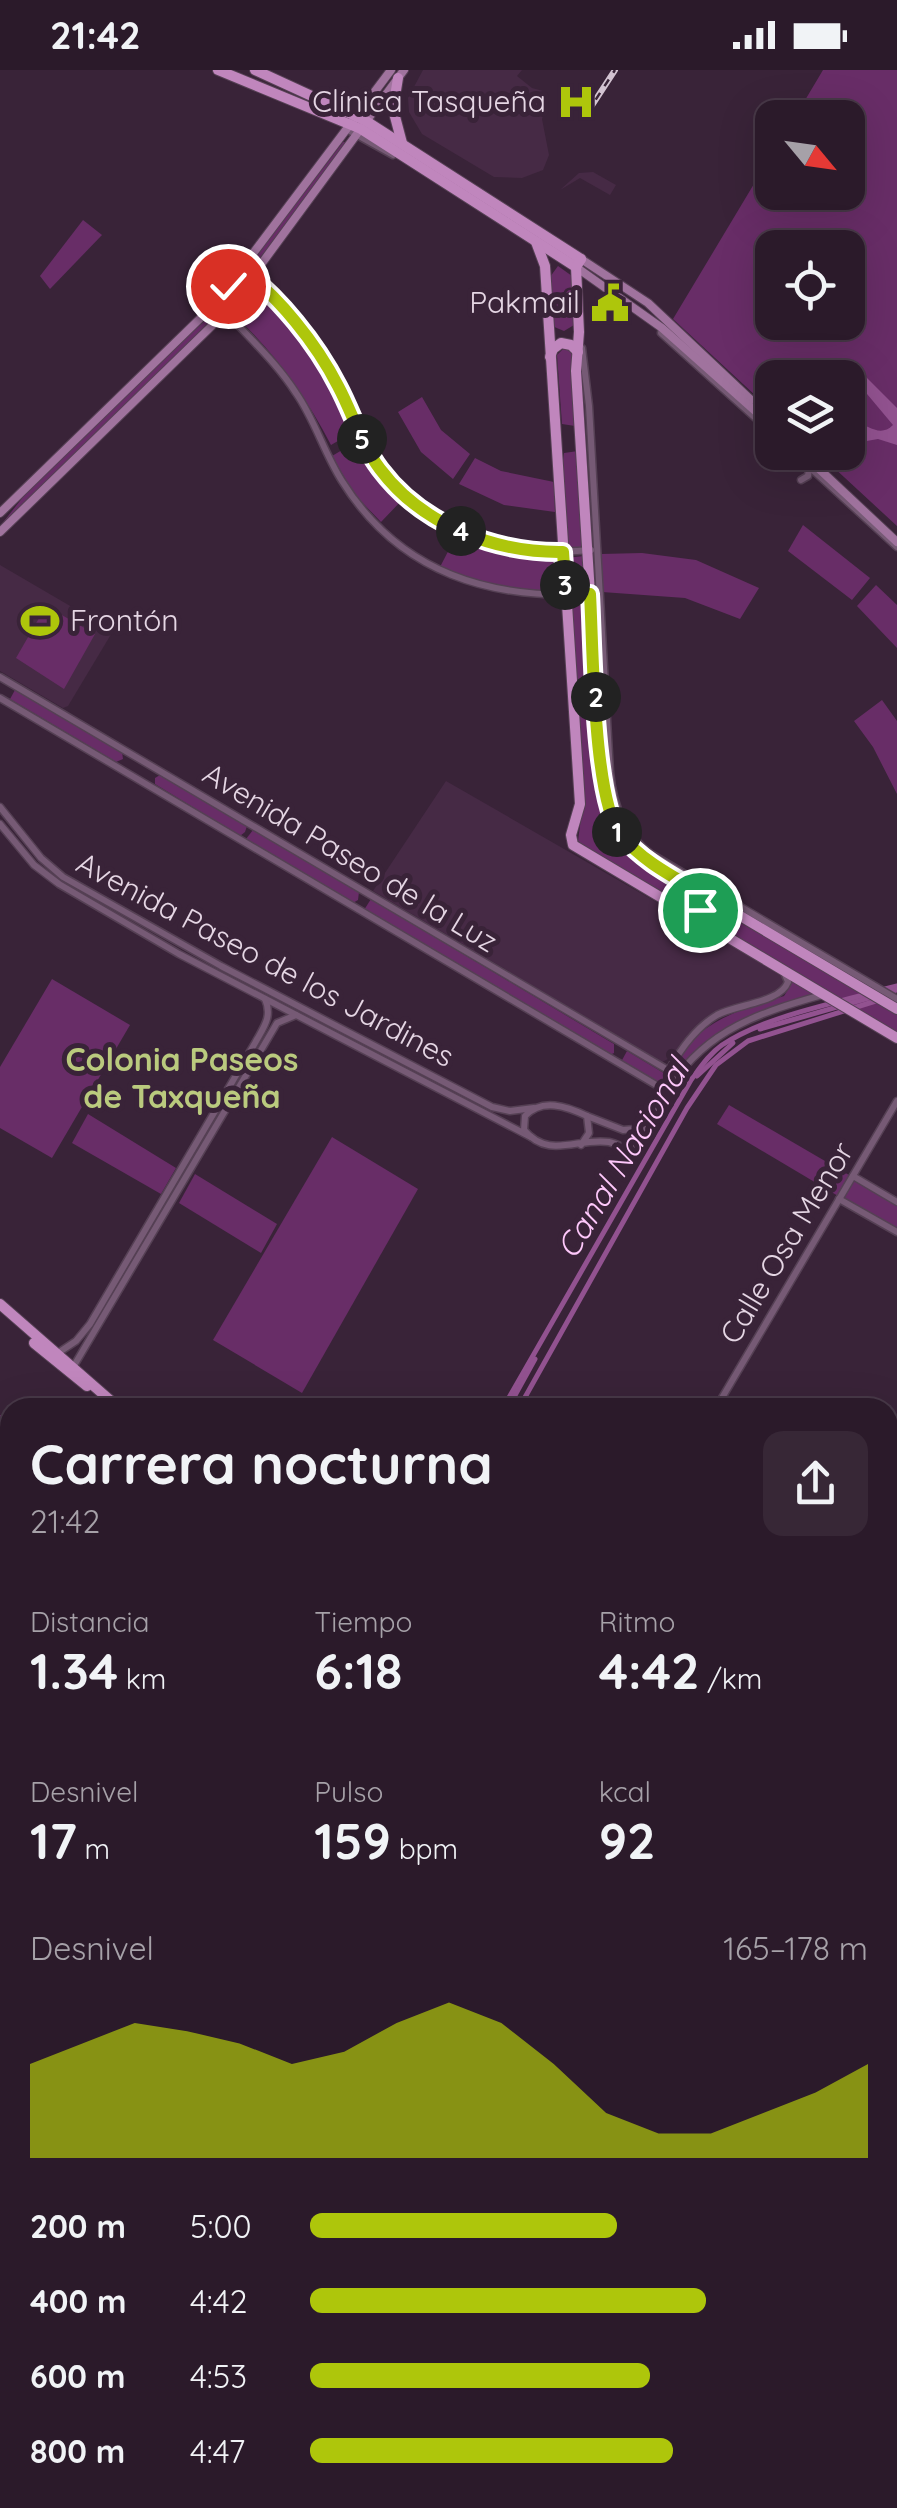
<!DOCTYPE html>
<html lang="es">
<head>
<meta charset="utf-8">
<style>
	:root { --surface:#2b1a2a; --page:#372736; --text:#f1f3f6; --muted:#a6a1a8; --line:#473847; --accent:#aec60b }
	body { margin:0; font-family:Quicksand,sans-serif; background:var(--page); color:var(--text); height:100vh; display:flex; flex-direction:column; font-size:38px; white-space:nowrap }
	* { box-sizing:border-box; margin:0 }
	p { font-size:32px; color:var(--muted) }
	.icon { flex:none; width:55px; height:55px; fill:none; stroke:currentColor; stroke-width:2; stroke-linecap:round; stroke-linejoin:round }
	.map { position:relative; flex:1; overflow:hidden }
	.sheet { position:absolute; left:0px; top:1328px; width:898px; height:1112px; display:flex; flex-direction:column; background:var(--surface); border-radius:30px 30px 0 0; box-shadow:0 10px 40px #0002,0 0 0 2px var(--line) }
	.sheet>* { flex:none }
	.needle { width:65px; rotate:119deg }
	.fabs { position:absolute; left:755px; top:30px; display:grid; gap:20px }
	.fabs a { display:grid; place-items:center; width:110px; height:110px; border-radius:20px; background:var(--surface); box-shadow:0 10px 40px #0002,0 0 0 2px var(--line); font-size:50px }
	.pin { position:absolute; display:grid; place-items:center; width:85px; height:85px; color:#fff; margin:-42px; border:5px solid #fff; border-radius:50%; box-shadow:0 2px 10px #0007 }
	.km { position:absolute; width:50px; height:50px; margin:-25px; border-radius:50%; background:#222; color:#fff; font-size:28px; line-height:50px; text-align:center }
	.round { display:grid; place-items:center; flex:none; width:105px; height:105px; border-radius:20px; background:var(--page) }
	.summary { display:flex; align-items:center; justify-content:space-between; height:170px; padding:0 30px }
	h1 { font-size:55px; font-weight:800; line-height:75px }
	.stats { display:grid; grid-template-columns:repeat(3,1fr); gap:15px; height:170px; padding:10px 30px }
	.stats div { display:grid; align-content:center }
	.stats b { font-size:50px; font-weight:800 }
	.stats small { font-size:28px; font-weight:400 }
	.stats p { font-size:28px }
	.chart { height:280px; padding:20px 30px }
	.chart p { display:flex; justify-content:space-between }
	.chart svg { width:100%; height:180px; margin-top:10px; fill:var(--accent); opacity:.7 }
	ul { padding:0 30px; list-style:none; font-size:32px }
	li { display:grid; grid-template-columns:160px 120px 1fr; align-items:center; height:75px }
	li i { height:25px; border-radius:12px; background:var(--accent) }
	.status { display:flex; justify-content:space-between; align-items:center; height:70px; padding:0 50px; background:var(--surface); direction:ltr }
	.status svg { height:28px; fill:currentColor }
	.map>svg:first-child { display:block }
</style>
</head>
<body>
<div class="status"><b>21:42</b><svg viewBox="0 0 49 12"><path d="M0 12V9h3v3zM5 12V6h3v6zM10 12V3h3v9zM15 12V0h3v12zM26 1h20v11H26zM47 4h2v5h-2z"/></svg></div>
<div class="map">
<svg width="897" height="2438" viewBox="0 0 897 2438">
	<rect width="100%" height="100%" fill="#392338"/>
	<g fill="#462a45">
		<polygon points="423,0 522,0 517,6 532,18 543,21 546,35 542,49 549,85 543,100 522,108 494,107 422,64 409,42 408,28"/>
		<polygon points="593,102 616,115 610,125 580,108 560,120 579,103"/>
		<polygon points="0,495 113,561 68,636 63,638 0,601"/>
		<polygon points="446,711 783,905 785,916 776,922 725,939 676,985 662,992 373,821"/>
		<polygon points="82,2430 141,2430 153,2438 76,2438"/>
		<polygon points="505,2430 633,2430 642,2438 499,2438"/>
	</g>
	<g fill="#682d67" fill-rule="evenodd">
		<path d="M823 0H897V456L818 383 848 382V308H772V341L673 249 772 84V122H848V48L795 47ZM772 178H848V252H772Z"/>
		<polygon points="343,72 349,73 256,195 252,191"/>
		<polygon points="83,150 102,165 50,219 40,206"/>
		<polygon points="558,196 572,206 574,255 564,261 552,256 550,207"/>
		<path d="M256 217 325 302 355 361 331 375C305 325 276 284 235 246L252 219Z"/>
		<polygon points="221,232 222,242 1,455 23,427"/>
		<polygon points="566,276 572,283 578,353 575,356 562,354 557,285"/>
		<polygon points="422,327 441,360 470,384 453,409 421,382 398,342"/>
		<polygon points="359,370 377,404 403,429 381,452 354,424 332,386"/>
		<polygon points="578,381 583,477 564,478 560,410 564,383"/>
		<polygon points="475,388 501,401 554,412 555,442 504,435 459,414"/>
		<polygon points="803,455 870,508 852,530 788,481"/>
		<path d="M457 464 508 484 558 487 560 522C518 523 478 515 440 497Z"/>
		<polygon points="642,483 696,490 759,518 740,549 685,528 602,522 601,484"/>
		<polygon points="584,486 587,522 568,523 565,488"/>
		<polygon points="876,515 897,535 897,578 857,536"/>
		<polygon points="587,534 597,704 615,764 692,821 693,829 678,836 583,779 578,771 581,748 568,535"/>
		<polygon points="46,536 95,564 64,619 16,588"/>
		<polygon points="15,620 122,682 123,689 116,692 10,629"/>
		<polygon points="882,630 897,651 897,724 873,677 854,651"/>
		<polygon points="160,705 247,756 245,762 240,766 155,714 155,708"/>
		<polygon points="253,760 359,822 358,830 351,834 246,769"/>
		<polygon points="371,829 614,974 614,983 610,985 364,840"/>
		<polygon points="718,836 897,943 897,965 703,847 702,840"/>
		<path d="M790 908 816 923C755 944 722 954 676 1003L672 999C696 951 737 941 784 926L789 918Z"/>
		<polygon points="52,909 130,955 52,1088 0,1058 0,997"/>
		<polygon points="627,981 667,1005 661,1016 621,992"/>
		<polygon points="729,1035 897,1133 897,1161 717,1054"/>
		<polygon points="88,1044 176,1098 161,1124 72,1073"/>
		<polygon points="332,1067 418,1119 302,1323 213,1270"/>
		<polygon points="195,1104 277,1154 261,1183 179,1133"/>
		<rect x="0" y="1345" width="10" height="136"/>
	</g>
	<path fill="#925290" d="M853 294 897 338V375L878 369 861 372 852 363 854 352C869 355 880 368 893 355L862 318 848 314V308L840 304 843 296Z"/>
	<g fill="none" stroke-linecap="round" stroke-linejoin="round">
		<g stroke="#925290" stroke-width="5">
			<polyline points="881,920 897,916"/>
			<polyline points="760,959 897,920"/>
			<polyline points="697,1006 733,973"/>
			<path d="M503 1338 691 1010C700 998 709 984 722 975 765 947 821 937 870 923"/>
			<polyline points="508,1338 535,1289"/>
			<polyline points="519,1338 687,1038 716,995 748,971 879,930"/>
			<polyline points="0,1507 10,1507"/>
			<polyline points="0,1512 10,1512"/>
		</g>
		<g stroke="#554054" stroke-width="9">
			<g id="tertiary">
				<polyline points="348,60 393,85"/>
				<path d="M241 199C280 228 316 273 338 316 350 339 358 364 371 385 417 462 507 487 591 480"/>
				<path d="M226 242C250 269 276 292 296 323 315 350 324 383 342 411 400 504 491 530 594 524"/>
				<polyline points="662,258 661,263 772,363"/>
				<path d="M582 278 589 336 610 702C613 734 624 765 651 784L897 929"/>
				<polyline points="793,382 897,477"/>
				<polyline points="801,410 808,406 809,399"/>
				<polyline points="0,607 678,1006"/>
				<polyline points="0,628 668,1022"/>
				<polyline points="0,737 41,788 63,807 221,896 492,1037 510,1041 534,1038"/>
				<polyline points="0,754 34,795 59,814 179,884 531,1067"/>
				<path d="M672 1013 669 1000C680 980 697 957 717 945 737 934 780 933 788 912L784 902"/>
				<polyline points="587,1046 623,1060 647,1058"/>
				<path d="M581 1075 589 1063 587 1046C566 1036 542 1028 525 1046L524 1060C549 1090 578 1067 609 1072 618 1074 624 1079 632 1081 651 1063 658 1035 672 1014 708 959 762 942 822 925"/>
				<polyline points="853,1106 897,1132"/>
				<polyline points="839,1129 897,1162"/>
				<path d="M58 1283 76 1271 90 1254 255 973C263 958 273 947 265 929"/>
				<polyline points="72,1299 277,953 296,945"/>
				<polyline points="716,1338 897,1031"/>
				<polyline points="0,1522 10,1522"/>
				<polyline points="888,2232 897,2219"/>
				<polyline points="888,2271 897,2279"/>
				<polyline points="888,2409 897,2417"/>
				<polyline points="742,2438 747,2430"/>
			</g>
		</g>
		<g stroke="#554054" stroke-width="10">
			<g id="secondary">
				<polyline points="581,189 648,233 751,330"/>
				<polyline points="576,197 662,258 772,356"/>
				<polyline points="801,382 897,472"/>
				<polyline points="0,443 215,234 391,0"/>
				<polyline points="0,462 226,242 404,0"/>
				<polyline points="0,2424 17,2438"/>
				<polyline points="428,2430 437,2438"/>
				<polyline points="444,2430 453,2438"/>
				<polyline points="0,2437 2,2438"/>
			</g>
		</g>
		<g stroke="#554054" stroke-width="12">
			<g id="primary">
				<polyline points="218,0 361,59 576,197"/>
				<polyline points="255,0 366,51 581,189"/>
				<polyline points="398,8 393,39 402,73"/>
				<polyline points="536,172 545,196 580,734 571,765 573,775 897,968"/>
				<path d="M581 189 576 197 579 262 576 301 601 700C604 737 615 767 646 790L897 939"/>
				<polyline points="550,287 553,279 561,273 571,275 578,282"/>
				<polyline points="677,839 694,833 698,821"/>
				<polyline points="703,854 700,840 715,831"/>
				<polyline points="0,1234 119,1338"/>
				<polyline points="34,1273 87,1316"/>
				<polyline points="888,1634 897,1639"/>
				<polyline points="888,1646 897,1652"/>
				<polyline points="888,1711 897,1683"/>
				<polyline points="888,1738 897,1710"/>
				<polyline points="0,2043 10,2052"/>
				<polyline points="0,2063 10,2071"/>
				<polyline points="639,2430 648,2438"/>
				<polyline points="655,2430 664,2438"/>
				<polyline points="358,2438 364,2430"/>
				<polyline points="373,2438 378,2430"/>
			</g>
		</g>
		<use href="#tertiary" stroke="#765a75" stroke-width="6"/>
		<use href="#secondary" stroke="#a0739e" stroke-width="8"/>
		<use href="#primary" stroke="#c086bd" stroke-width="10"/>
		<g stroke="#d3c3d2" stroke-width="6">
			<polyline id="rail" points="587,43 615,0"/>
		</g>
		<use href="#rail" stroke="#392338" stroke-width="2.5" stroke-dasharray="8" stroke-linecap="butt"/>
	</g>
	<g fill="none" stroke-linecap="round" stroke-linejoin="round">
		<g stroke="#fff" stroke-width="20">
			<path id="route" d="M228 216 240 198C279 227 316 273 338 316 353 344 361 374 380 399 422 455 495 483 563 482L566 526 590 524C593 575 593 731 621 765 645 795 683 811 714 831L700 840"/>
		</g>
		<use href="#route" stroke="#aec60b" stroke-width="12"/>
	</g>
	<defs>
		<g id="hospital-bare" transform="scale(3)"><path d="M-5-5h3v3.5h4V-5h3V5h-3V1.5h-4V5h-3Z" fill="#aec60b" stroke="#392338" stroke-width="2.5" paint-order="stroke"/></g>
		<g id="civic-bare" transform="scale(3)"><path d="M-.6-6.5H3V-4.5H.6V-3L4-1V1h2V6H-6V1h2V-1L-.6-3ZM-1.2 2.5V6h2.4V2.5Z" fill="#aec60b" stroke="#392338" stroke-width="2.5" paint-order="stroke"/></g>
		<g id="stadium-bare" transform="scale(3)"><path d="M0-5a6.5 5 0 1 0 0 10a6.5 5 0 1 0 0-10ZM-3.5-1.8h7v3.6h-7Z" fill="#aec60b" stroke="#392338" stroke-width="2.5" paint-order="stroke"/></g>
	</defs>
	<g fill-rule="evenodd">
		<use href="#hospital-bare" x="576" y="32"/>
		<use href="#civic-bare" x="610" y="233"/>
		<use href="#stadium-bare" x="40" y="551"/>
	</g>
	<g text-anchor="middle" stroke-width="10" stroke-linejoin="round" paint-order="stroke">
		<g font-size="30" fill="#e5d6e4" stroke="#392338" text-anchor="end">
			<text x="546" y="42">Clínica Tasqueña</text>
			<text x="580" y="243">Pakmail</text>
			<text x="70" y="561" text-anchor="start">Frontón</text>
		</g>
		<g font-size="30" fill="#e5d6e4" stroke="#392338">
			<text transform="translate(350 788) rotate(31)" y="10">Avenida Paseo de la Luz</text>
			<text transform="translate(265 890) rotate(28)" y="10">Avenida Paseo de los Jardines</text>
			<text transform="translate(787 1173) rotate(-59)" y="10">Calle Osa Menor</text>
		</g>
		<g font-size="32" font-weight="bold" fill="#baca7e" stroke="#392338">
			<text x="182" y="1001">Colonia Paseos<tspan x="182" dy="37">de Taxqueña</tspan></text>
		</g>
		<g font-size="32" font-style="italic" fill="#fec8fb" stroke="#392338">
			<text transform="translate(623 1089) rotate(-59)" y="11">Canal Nacional</text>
		</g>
	</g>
</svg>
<div class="fabs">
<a><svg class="needle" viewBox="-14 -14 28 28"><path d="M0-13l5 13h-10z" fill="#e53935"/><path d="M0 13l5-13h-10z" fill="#a6a1a8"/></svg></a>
<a><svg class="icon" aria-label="locate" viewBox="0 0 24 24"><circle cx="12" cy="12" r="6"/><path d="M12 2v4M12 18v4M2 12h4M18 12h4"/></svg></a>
<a><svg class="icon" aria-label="layers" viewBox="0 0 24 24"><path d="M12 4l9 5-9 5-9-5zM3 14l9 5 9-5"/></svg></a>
</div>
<div class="pin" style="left:700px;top:840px;background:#1e9e55"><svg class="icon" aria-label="arrive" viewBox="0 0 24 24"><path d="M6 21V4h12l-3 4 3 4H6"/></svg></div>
<div class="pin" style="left:228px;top:216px;background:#d93025"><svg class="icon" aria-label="check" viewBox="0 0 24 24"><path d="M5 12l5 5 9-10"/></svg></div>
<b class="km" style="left:617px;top:762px">1</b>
<b class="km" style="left:596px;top:627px">2</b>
<b class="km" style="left:565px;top:515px">3</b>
<b class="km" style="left:461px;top:461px">4</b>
<b class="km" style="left:362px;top:369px">5</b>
<section class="sheet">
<div class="summary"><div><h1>Carrera nocturna</h1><p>21:42</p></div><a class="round"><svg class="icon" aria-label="share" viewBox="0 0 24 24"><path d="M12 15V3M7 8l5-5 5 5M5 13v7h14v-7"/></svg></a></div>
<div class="stats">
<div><p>Distancia</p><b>1.34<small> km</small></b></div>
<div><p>Tiempo</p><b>6:18</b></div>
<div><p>Ritmo</p><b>4:42<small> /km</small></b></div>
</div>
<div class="stats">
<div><p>Desnivel</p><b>17<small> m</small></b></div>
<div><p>Pulso</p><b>159<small> bpm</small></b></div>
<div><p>kcal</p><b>92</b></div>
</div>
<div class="chart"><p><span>Desnivel</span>165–178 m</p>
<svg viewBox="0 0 160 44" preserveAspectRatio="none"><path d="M0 44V21L10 16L20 11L30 13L40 16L50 21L60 18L70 11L80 6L90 11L100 21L110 33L120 38L130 38L140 33L150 28L160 21V44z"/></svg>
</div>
<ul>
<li><b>200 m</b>5:00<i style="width:55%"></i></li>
<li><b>400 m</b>4:42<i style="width:71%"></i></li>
<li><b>600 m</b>4:53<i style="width:61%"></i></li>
<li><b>800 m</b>4:47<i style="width:65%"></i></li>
</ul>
</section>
</div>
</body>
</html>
